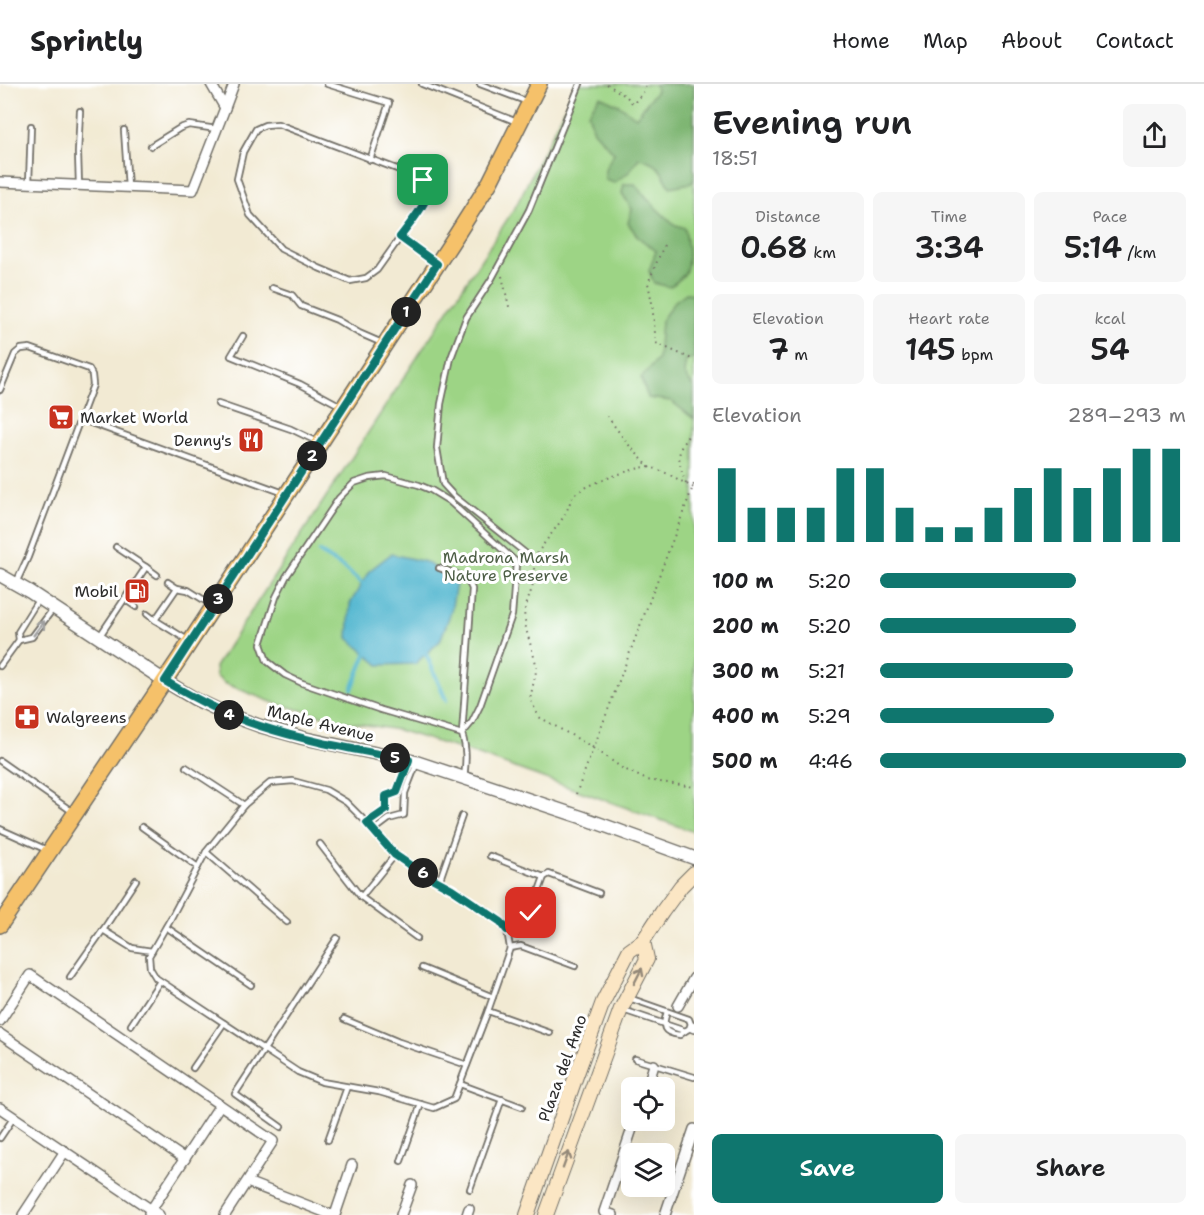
<!DOCTYPE html>
<html lang="en">
<head>
<meta charset="utf-8">
<style>
	:root { --surface:#fff; --page:#f6f6f6; --text:#202124; --muted:#757577; --line:#e0e0e0; --accent:#0f766e }
	body { margin:0; font-family:"Shantell Sans",sans-serif; background:var(--page); color:var(--text); height:100vh; display:flex; flex-direction:column; font-size:22px; white-space:nowrap }
	* { box-sizing:border-box; margin:0 }
	p { font-size:20px; color:var(--muted) }
	.icon { flex:none; width:33px; height:33px; fill:none; stroke:currentColor; stroke-width:2; stroke-linecap:round; stroke-linejoin:round }
	.map { position:relative; flex:1; overflow:hidden }
	.details { display:flex; flex-direction:column; background:var(--surface); width:510px }
	.details>* { flex:none }
	.tools { position:absolute; left:621px; top:993px; display:grid; gap:12px }
	.tools a { display:grid; place-items:center; width:54px; height:54px; border-radius:9px; background:var(--surface); box-shadow:0 6px 24px #0002; font-size:30px }
	.pin { position:absolute; display:grid; place-items:center; width:51px; height:51px; color:#fff; margin:-26px; border-radius:12px; box-shadow:0 3px 9px #0006 }
	.km { position:absolute; width:30px; height:30px; margin:-15px; border-radius:50%; background:#222; color:#fff; font-size:16px; line-height:30px; text-align:center }
	.round { display:grid; place-items:center; flex:none; width:63px; height:63px; border-radius:9px; background:var(--page) }
	.head { display:flex; align-items:center; justify-content:space-between; height:102px; padding:0 18px }
	h1 { font-size:33px; font-weight:600; line-height:45px }
	.stats { display:grid; grid-template-columns:repeat(3,1fr); gap:9px; height:102px; padding:6px 18px }
	.stats div { display:grid; align-content:center; border-radius:9px; background:var(--page); text-align:center }
	.stats b { font-size:30px; font-weight:600 }
	.stats small { font-size:16px; font-weight:400 }
	.stats p { font-size:16px }
	.chart { height:168px; padding:12px 18px }
	.chart p { display:flex; justify-content:space-between }
	.chart svg { width:100%; height:108px; margin-top:6px; stroke:var(--accent); stroke-width:6 }
	.action { display:flex; gap:12px; margin-top:auto; padding:12px 18px }
	.action a { flex:1; height:69px; border-radius:9px; background:var(--accent); color:#fff; font-size:24px; font-weight:600; line-height:69px; text-align:center }
	.action a+a { background:var(--page); color:var(--text) }
	ul { padding:0 18px; list-style:none; font-size:20px }
	li { display:grid; grid-template-columns:96px 72px 1fr; align-items:center; height:45px }
	li i { height:15px; border-radius:8px; background:var(--accent) }
	header { display:flex; align-items:center; gap:36px; box-sizing:border-box; height:84px; padding:0 30px; background:var(--surface); border-bottom:2px solid var(--line) }
	header strong { font-size:28px }
	nav { display:flex; gap:33px; margin-inline-start:auto; font-size:21px }
	main { display:flex; flex:1; min-height:0 }
	.map>svg:first-child { display:block }
</style>
</head>
<body>
<header>
<strong>Sprintly</strong>
<nav><a>Home</a><a>Map</a><a>About</a><a>Contact</a></nav>
</header>
<main>
<div class="map">
<svg width="694" height="1131" viewBox="0 0 694 1131">
	<rect width="100%" height="100%" fill="#fff"/>
	<filter id="ink" filterUnits="userSpaceOnUse"><feTurbulence type="fractalNoise" baseFrequency=".0167" numOctaves="2"/><feDisplacementMap in="SourceGraphic" scale="12" xChannelSelector="R" yChannelSelector="G"/><feConvolveMatrix kernelMatrix="1 2 1 2 8 2 1 2 1" color-interpolation-filters="sRGB"/></filter>
	<filter id="wash" filterUnits="userSpaceOnUse"><feTurbulence type="fractalNoise" baseFrequency=".008" numOctaves="4" result="noise"/><feDisplacementMap in="SourceGraphic" scale="24" xChannelSelector="R" yChannelSelector="G"/><feGaussianBlur stdDeviation="1.35" result="paint"/><feColorMatrix in="noise" values="0 0 0 0 0 0 0 0 0 0 0 0 0 0 0 0 0 1.4 0 .05"/><feComposite in="paint" operator="in"/></filter>
	<g filter="url(#wash)">
		<rect width="100%" height="100%" fill="#f2ead3"/>
		<polygon fill="#9dd485" stroke="#648058" stroke-width="1.5" points="577,0 694,0 694,748 476,670 398,646 342,637 274,619 224,599 216,592 215,583 516,122"/>
		<g fill="#7eb672" stroke="#54704e" stroke-width="1.5">
			<path d="M655 0H694V95L691 99 670 103C661 87 659 78 639 74L629 88 614 99 605 96V85L614 69 594 47 588 29 600 12 619 21 636 33 656 7Z"/>
			<path d="M624 100H635L655 123 673 140 685 144C687 158 691 175 685 189 682 194 675 199 670 203L654 199 649 187 656 167 638 153 628 139 632 125 622 109Z"/>
			<polygon points="686,209 694,210 694,274 686,276 684,289 694,304 694,335 671,317 648,314 641,294 658,275 661,237 674,218"/>
		</g>
		<polygon fill="#50b5cf" stroke="#3e707d" stroke-width="1.5" points="391,470 426,478 456,500 451,528 440,557 415,580 379,581 348,554 350,520 369,487"/>
		<g fill="none" stroke-linecap="round" stroke-linejoin="round">
			<g stroke="#50b5cf" stroke-width="4">
				<polyline points="319,468 341,482 362,499"/>
				<polyline points="426,570 446,616"/>
				<polyline points="352,605 366,570"/>
			</g>
		</g>
	</g>
	<g filter="url(#ink)">
		<g fill="none" stroke-linecap="round" stroke-linejoin="round">
			<g stroke="#716e66" stroke-width="8">
				<g id="service">
					<polyline points="327,0 389,19 370,76"/>
					<polyline points="422,0 517,38"/>
					<polyline points="480,0 528,18"/>
					<path d="M278 40 418 93C428 99 429 107 426 117L377 186 366 194 350 197 319 184 281 165 250 131 237 95 243 68 256 45 265 41Z"/>
					<polyline points="124,46 128,103"/>
					<polyline points="151,62 180,44 189,41 217,45"/>
					<polyline points="29,99 31,42"/>
					<polyline points="79,101 78,69 80,27"/>
					<polyline points="400,153 435,178"/>
					<polyline points="272,204 292,211 301,222 337,236 359,249 382,259"/>
					<polyline points="243,252 231,272 300,300 341,322"/>
					<polyline points="0,306 15,270 21,265 30,264 89,285 92,291 93,301 28,473 16,499"/>
					<polyline points="218,320 291,345 318,358"/>
					<polyline points="80,335 284,409"/>
					<polyline points="534,476 454,412 443,400 437,364 441,320 451,274 466,234 491,196 529,126 580,0"/>
					<polyline points="146,483 157,491"/>
					<path d="M439 484C453 489 467 491 472 505L462 650"/>
					<polyline points="177,504 188,506 212,521"/>
					<polyline points="124,515 136,523"/>
					<polyline points="147,530 155,536 177,504 168,498"/>
					<polyline points="155,536 189,557"/>
					<polyline points="99,553 146,483 116,463"/>
					<polyline points="19,556 32,553 53,525"/>
					<polyline points="0,582 19,556 18,548 38,516"/>
					<path d="M462 650 472 638 480 622 512 531 516 480 515 477 449 417 431 406 419 401 386 392 369 394 354 399 339 414 286 493 276 513 261 560 267 577 285 591 302 599 381 626 462 650C467 665 466 678 464 694"/>
					<polyline points="0,677 73,728"/>
					<polyline points="186,683 244,721"/>
					<polygon points="293,697 326,706 346,718 367,739 395,771 416,786 452,805 502,838 507,846 510,864 488,927 454,1015 434,1024 379,1008 322,998 298,988 156,894 150,884 149,872 171,834 206,768 244,721 270,699"/>
					<polyline points="367,739 386,726 386,712 397,708 409,677"/>
					<polyline points="142,743 198,783"/>
					<polyline points="0,745 47,766"/>
					<polyline points="373,747 389,735 404,731 405,709 416,681"/>
					<polyline points="320,760 361,813 395,771"/>
					<polyline points="206,768 287,838"/>
					<polyline points="490,772 544,793"/>
					<polyline points="439,798 462,732"/>
					<polyline points="361,813 417,854"/>
					<polyline points="166,843 251,901"/>
					<polyline points="103,846 136,796"/>
					<polyline points="507,846 515,842 531,829 544,793 549,790 599,809"/>
					<polyline points="510,864 521,862 575,882"/>
					<polyline points="422,884 493,913"/>
					<polyline points="70,893 103,846 132,864 152,867"/>
					<polyline points="623,926 685,947 692,943 689,935 629,914"/>
					<polyline points="488,927 550,949"/>
					<path d="M667 928C662 943 662 949 680 951L685 947"/>
					<polyline points="344,935 399,958 467,981"/>
					<polyline points="131,941 160,897"/>
					<polyline points="635,975 694,993"/>
					<polyline points="193,984 224,939"/>
					<polyline points="460,1000 522,1023"/>
					<polyline points="281,1043 235,1010 337,854"/>
					<polyline points="0,1054 14,1033"/>
					<polyline points="328,1056 347,1003"/>
					<polyline points="401,1077 421,1020"/>
					<polyline points="470,1105 502,1015"/>
				</g>
			</g>
			<g stroke="#716e66" stroke-width="12">
				<g id="minor">
					<polyline points="225,24 234,0"/>
					<polyline points="0,98 193,106 225,24 211,0"/>
					<polyline points="678,922 694,894"/>
					<polyline points="0,937 30,891 273,1057 225,1131"/>
					<polyline points="692,943 694,944"/>
					<polyline points="0,950 185,1075"/>
					<polyline points="647,1004 654,981"/>
					<polyline points="0,1024 159,1131"/>
					<polyline points="247,1098 332,1131"/>
					<polyline points="149,1129 220,1021"/>
					<polyline points="23,1131 65,1067"/>
					<polyline points="335,1131 352,1081"/>
					<polyline points="401,1131 412,1101"/>
					<polyline points="467,1131 469,1125"/>
					<polyline points="613,1131 604,1128 635,1036"/>
					<polyline points="665,1131 694,1045"/>
				</g>
			</g>
			<g stroke="#716e66" stroke-width="15">
				<polyline id="tertiary" points="0,491 30,508 165,597 195,615 227,630 260,642 303,654 416,678 581,733 694,774"/>
			</g>
			<g stroke="#716e66" stroke-width="16">
				<g id="secondary">
					<polyline points="527,1131 576,992 603,918 629,867 643,857 662,828 681,802 694,789"/>
					<polyline points="546,1131 621,925 647,875 643,857"/>
				</g>
			</g>
			<g stroke="#716e66" stroke-width="18">
				<polyline id="primary" points="0,841 179,575 457,150 490,98 539,0"/>
			</g>
			<g stroke="#716e66" stroke-width="2" stroke-dasharray="1.5 4.5" stroke-linecap="butt">
				<polyline points="607,0 627,13 633,20 646,5 644,0"/>
				<polyline points="664,161 648,199 652,219 656,259 694,276"/>
				<polyline points="502,192 510,227"/>
				<polyline points="607,332 627,359 650,384"/>
				<path d="M686 399C679 380 674 367 690 350"/>
				<path d="M537 470C545 457 556 445 564 432 568 426 570 416 574 411 582 402 635 383 647 383 661 384 682 398 694 404"/>
				<polyline points="534,484 535,495 524,528 526,545 537,583 530,615 539,633 594,664 622,684 647,696 694,703"/>
				<polyline points="576,710 694,400"/>
			</g>
			<use href="#service" stroke="#fff" stroke-width="4.5"/>
			<use href="#minor" stroke="#fff" stroke-width="9"/>
			<use href="#tertiary" stroke="#fff" stroke-width="12"/>
			<use href="#secondary" stroke="#fbe6c4" stroke-width="14"/>
			<use href="#primary" stroke="#f5c16b" stroke-width="15"/>
		</g>
		<defs><path id="oneway-shaft" d="M-6 0H5M1.5-3L5.5 0L1.5 3" fill="none" stroke-width="1.6" stroke-linecap="round" stroke-linejoin="round" transform="scale(1.5)"/></defs>
		<use stroke="#a0a0a0" href="#oneway-shaft" transform="translate(39 544) rotate(-53)"/>
		<g stroke="#938878">
			<use href="#oneway-shaft" transform="translate(638 892) rotate(-63)"/>
			<use href="#oneway-shaft" transform="translate(566 1076) rotate(-70)"/>
		</g>
	</g>
	<g fill="none" stroke-linecap="round" stroke-linejoin="round" filter="url(#ink)">
		<g stroke="#fff" stroke-width="12">
			<path id="route" d="M423 96C425 99 428 104 428 109 428 118 406 145 400 153L437 180 165 597C195 615 226 631 260 642 309 658 359 666 409 676L397 708 386 712V726L367 739 395 771 417 786 452 805 501 838 507 846 515 842 531 829"/>
		</g>
		<use href="#route" stroke="#0f766e" stroke-width="8"/>
	</g>
	<defs>
		<g id="supermarket-square" transform="scale(1.35)"><rect x="-9" y="-9" width="18" height="18" rx="4" fill="#c8321e" stroke="#fff"/><path d="M-6-5.5h2.5l.6 2H6L4.5 2H-2.5L-4.4-4H-6ZM-1.5 3.2a1.3 1.3 0 1 0 .1 0ZM3 3.2a1.3 1.3 0 1 0 .1 0Z" fill="#fff"/></g>
		<g id="restaurant-square" transform="scale(1.35)"><rect x="-9" y="-9" width="18" height="18" rx="4" fill="#c8321e" stroke="#fff"/><path d="M-5-6h1v4h1v-4h1v4h1v-4h1v5L-1.5 .5V6h-2V.5L-5-1ZM5-6V6H3V1.5H1.5Q1.5-4 5-6Z" fill="#fff"/></g>
		<g id="fuel-square" transform="scale(1.35)"><rect x="-9" y="-9" width="18" height="18" rx="4" fill="#c8321e" stroke="#fff"/><path d="M-5.5-6h7V0h2V4h1.3V-2.5L3-4.5l.8-.8L6-3V5H2.5V1h-1V6h-7ZM-4.2-4.7v3.2H.2V-4.7Z" fill="#fff"/></g>
		<g id="pharmacy-square" transform="scale(1.35)"><rect x="-9" y="-9" width="18" height="18" rx="4" fill="#c8321e" stroke="#fff"/><path d="M-2-6h4v4h4v4h-4v4h-4v-4h-4v-4h4Z" fill="#fff"/></g>
	</defs>
	<g fill-rule="evenodd">
		<use href="#supermarket-square" x="61" y="333"/>
		<use href="#restaurant-square" x="251" y="356"/>
		<use href="#fuel-square" x="137" y="507"/>
		<use href="#pharmacy-square" x="27" y="633"/>
	</g>
	<g text-anchor="middle" stroke-width="6" stroke-linejoin="round" paint-order="stroke">
		<g font-size="16" fill="#2b2b2b" stroke="#fff" text-anchor="start">
			<text x="80" y="339">Market World</text>
			<text x="232" y="362" text-anchor="end">Denny's</text>
			<text x="118" y="513" text-anchor="end">Mobil</text>
			<text x="46" y="639">Walgreens</text>
		</g>
		<g font-size="16" fill="#4d5e46" stroke="#fff">
			<text x="506" y="479">Madrona Marsh<tspan x="506" dy="18">Nature Preserve</tspan></text>
		</g>
		<g font-size="16" fill="#2b2b2b" stroke="#fff">
			<text transform="translate(321 639) rotate(14)" y="6">Maple Avenue</text>
			<text transform="translate(562 984) rotate(-70)" y="6">Plaza del Amo</text>
		</g>
	</g>
</svg>
<div class="tools">
<a><svg class="icon" aria-label="locate" viewBox="0 0 24 24"><circle cx="12" cy="12" r="6"/><path d="M12 2v4M12 18v4M2 12h4M18 12h4"/></svg></a>
<a><svg class="icon" aria-label="layers" viewBox="0 0 24 24"><path d="M12 4l9 5-9 5-9-5zM3 14l9 5 9-5"/></svg></a>
</div>
<div class="pin" style="left:423px;top:96px;background:#1e9e55"><svg class="icon" aria-label="arrive" viewBox="0 0 24 24"><path d="M6 21V4h12l-3 4 3 4H6"/></svg></div>
<div class="pin" style="left:531px;top:829px;background:#d93025"><svg class="icon" aria-label="check" viewBox="0 0 24 24"><path d="M5 12l5 5 9-10"/></svg></div>
<b class="km" style="left:406px;top:228px">1</b>
<b class="km" style="left:312px;top:372px">2</b>
<b class="km" style="left:218px;top:515px">3</b>
<b class="km" style="left:229px;top:631px">4</b>
<b class="km" style="left:395px;top:674px">5</b>
<b class="km" style="left:423px;top:789px">6</b>
</div>
<section class="details">
<div class="head"><div><h1>Evening run</h1><p>18:51</p></div><a class="round"><svg class="icon" aria-label="share" viewBox="0 0 24 24"><path d="M12 15V3M7 8l5-5 5 5M5 13v7h14v-7"/></svg></a></div>
<div class="stats">
<div><p>Distance</p><b>0.68<small> km</small></b></div>
<div><p>Time</p><b>3:34</b></div>
<div><p>Pace</p><b>5:14<small> /km</small></b></div>
</div>
<div class="stats">
<div><p>Elevation</p><b>7<small> m</small></b></div>
<div><p>Heart rate</p><b>145<small> bpm</small></b></div>
<div><p>kcal</p><b>54</b></div>
</div>
<div class="chart"><p><span>Elevation</span>289–293 m</p>
<svg viewBox="0 0 160 44" preserveAspectRatio="none"><path d="M5 44V14M15 44V30M25 44V30M35 44V30M45 44V14M55 44V14M65 44V30M75 44V38M85 44V38M95 44V30M105 44V22M115 44V14M125 44V22M135 44V14M145 44V6M155 44V6"/></svg>
</div>
<ul>
<li><b>100 m</b>5:20<i style="width:64%"></i></li>
<li><b>200 m</b>5:20<i style="width:64%"></i></li>
<li><b>300 m</b>5:21<i style="width:63%"></i></li>
<li><b>400 m</b>5:29<i style="width:57%"></i></li>
<li><b>500 m</b>4:46<i style="width:100%"></i></li>
</ul>
<div class="action"><a>Save</a><a>Share</a></div>
</section>
</main>
</body>
</html>
